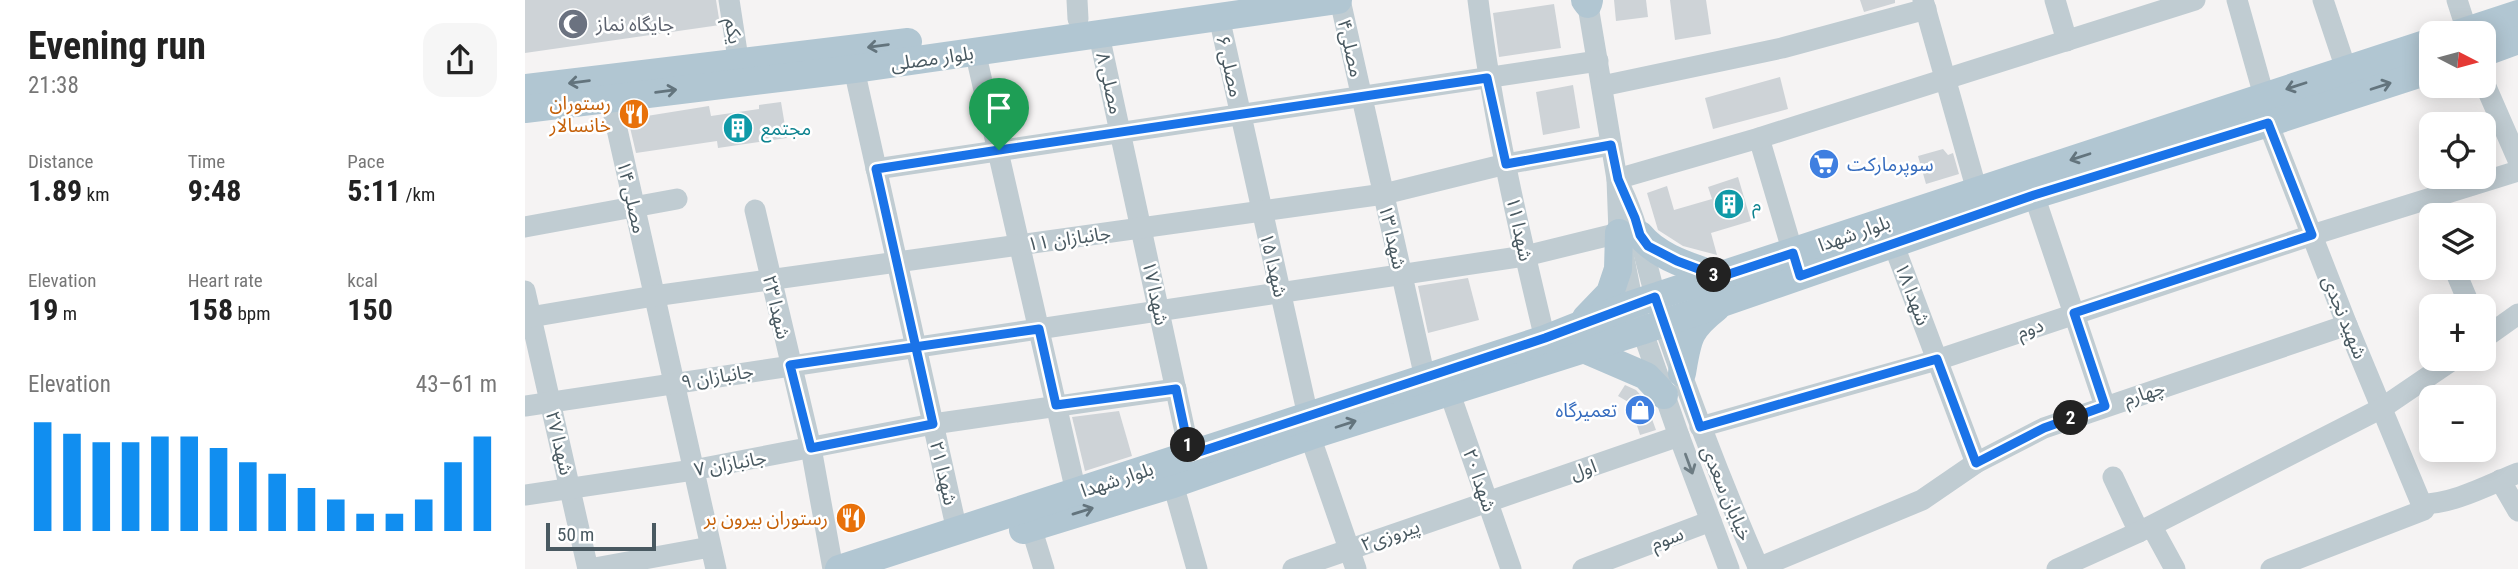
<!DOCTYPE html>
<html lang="en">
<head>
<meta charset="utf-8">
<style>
	:root { --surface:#fff; --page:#f6f6f6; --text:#222; --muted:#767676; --accent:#118ef0 }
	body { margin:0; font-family:"Roboto Condensed","Noto Sans Arabic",sans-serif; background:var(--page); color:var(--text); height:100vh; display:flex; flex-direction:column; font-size:26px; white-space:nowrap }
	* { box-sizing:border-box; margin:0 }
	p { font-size:23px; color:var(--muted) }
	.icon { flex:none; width:38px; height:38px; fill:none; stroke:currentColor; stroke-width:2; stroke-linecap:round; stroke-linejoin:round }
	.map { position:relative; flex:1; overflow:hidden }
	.panel { display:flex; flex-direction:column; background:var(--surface); width:525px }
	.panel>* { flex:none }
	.needle { width:46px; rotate:96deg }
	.buttons { position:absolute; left:1894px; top:21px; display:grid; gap:14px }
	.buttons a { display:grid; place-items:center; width:77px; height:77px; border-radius:14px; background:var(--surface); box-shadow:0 4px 18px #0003; font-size:35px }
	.scale { position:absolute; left:21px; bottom:18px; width:110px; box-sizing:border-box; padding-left:7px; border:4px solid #495961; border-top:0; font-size:19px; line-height:24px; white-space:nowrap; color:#495961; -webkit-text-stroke:5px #fff; paint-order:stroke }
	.pin { position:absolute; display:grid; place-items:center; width:60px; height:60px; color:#fff; margin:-72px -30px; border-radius:50% 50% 50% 0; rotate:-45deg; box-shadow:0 0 7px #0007 }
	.pin .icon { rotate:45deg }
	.km { position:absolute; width:35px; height:35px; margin:-18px; border-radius:50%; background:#222; color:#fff; font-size:19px; line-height:35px; text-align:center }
	.round { display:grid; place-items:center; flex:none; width:74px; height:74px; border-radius:21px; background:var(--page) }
	.summary { display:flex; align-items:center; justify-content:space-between; height:119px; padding:0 28px }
	h1 { font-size:38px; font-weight:700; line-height:52px }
	.figures { display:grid; grid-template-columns:repeat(3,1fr); gap:10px; height:119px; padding:7px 28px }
	.figures div { display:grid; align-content:center }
	.figures b { font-size:30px; font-weight:700 }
	.figures small { font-size:19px; font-weight:400 }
	.figures p { font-size:19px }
	.chart { height:196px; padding:14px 28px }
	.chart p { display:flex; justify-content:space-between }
	.chart svg { width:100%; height:126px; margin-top:7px; stroke:var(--accent); stroke-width:6 }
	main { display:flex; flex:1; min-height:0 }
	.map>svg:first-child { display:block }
</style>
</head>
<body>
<main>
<section class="panel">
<div class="summary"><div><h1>Evening run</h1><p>21:38</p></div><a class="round"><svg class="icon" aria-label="share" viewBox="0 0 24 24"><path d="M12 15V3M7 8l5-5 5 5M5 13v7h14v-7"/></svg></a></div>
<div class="figures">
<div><p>Distance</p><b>1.89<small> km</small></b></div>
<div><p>Time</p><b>9:48</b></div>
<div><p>Pace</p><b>5:11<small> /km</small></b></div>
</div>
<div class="figures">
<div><p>Elevation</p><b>19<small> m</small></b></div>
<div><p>Heart rate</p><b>158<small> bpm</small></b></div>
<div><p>kcal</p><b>150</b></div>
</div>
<div class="chart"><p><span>Elevation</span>43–61 m</p>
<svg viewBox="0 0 160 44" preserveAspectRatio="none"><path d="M5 44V6M15 44V10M25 44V13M35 44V13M45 44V11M55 44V11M65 44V15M75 44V20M85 44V24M95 44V29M105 44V33M115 44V38M125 44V38M135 44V33M145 44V20M155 44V11"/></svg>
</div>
</section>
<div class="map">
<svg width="1993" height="569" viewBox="0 0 1993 569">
	<rect width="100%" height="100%" fill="#f5f3f3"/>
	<g fill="#ced3d7">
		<polygon points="0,0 191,0 195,25 0,53"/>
		<polygon points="1089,0 1121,0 1123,17 1091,21"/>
		<polygon points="1145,0 1181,0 1186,34 1150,40"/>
		<polygon points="1335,0 1370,0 1370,3 1339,12"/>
		<polygon points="1029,4 1036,48 974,57 968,13"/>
		<polygon points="1255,77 1263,109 1188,129 1180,98"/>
		<polygon points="1048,85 1055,128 1018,135 1011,92"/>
		<polygon points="256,102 262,138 193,148 192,141 111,153 103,119 184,106 186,116 234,109 234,105"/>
		<polygon points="1418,149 1423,155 1428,153 1434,174 1401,184 1393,156"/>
		<polygon points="1213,177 1226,221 1186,233 1192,255 1158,246 1133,230 1122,193 1142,186 1149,210 1187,199 1183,187"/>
		<polygon points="943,278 954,320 903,333 893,286"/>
		<polygon points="1100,385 1111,390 1120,400 1131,430 1115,435 1105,403 1093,396"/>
		<polygon points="594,411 607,456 560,471 547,417"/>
	</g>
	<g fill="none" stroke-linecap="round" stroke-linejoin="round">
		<g stroke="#c0ccd2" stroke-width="21">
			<polyline points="204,0 216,78"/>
			<polyline points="552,0 553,19"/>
			<polyline points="815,0 900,378"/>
			<path d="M953 0C967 114 993 227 1020 339"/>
			<polyline points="1062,0 1092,179 1094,233 1108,304 1154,436 1204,569"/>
			<polyline points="1398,0 1452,191"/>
			<polyline points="1530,0 1542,41"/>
			<polyline points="1712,0 1739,96"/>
			<polyline points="1798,0 1821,69"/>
			<polyline points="1932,0 1942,31"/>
			<polyline points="694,17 783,416"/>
			<polyline points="574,35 665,455"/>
			<polyline points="450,51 551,492"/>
			<polyline points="329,69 432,531"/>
			<polyline points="1958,80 1993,160"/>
			<polyline points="1077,86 1257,48 1401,9"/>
			<polyline points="85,98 191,569"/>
			<polyline points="1743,123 1822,325 1899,510 1746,569"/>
			<polyline points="1234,138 1271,263"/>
			<polyline points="351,169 1073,61"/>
			<polyline points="1092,179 1234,138 1670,0"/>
			<path d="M1096 188C1118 234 1123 278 1139 325 1168 408 1199 489 1234 569"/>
			<polyline points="1509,195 1580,406"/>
			<polyline points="230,210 286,448 308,569"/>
			<polyline points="0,227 152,199"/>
			<polyline points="1368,243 1451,463"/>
			<polyline points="1929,268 1945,306"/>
			<polyline points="0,291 63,569"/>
			<polyline points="0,318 129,296 859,194 981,164 1086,145"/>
			<polyline points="1958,339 1993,314"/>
			<polyline points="924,391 986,569"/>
			<polyline points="0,406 1000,256 1094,233"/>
			<polyline points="1175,427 1412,360 1787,235 1993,171"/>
			<polyline points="785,436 831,569"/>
			<polyline points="1588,477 1614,532 1857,408 1929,359"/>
			<polyline points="1975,480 1993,511"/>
			<polyline points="648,484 672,569"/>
			<polyline points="0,495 168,470 408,424 651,389"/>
			<path d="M1896 504C1929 504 1963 485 1993 473"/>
			<polyline points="502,514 519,569"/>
			<polyline points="1627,527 1650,569"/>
			<polyline points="1233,568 1397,500 1451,463 1519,428 1822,325"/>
			<polyline points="64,569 185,547"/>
			<polyline points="768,569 1154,436"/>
			<polyline points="1058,569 1186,521"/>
			<polyline points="1532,569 1614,532"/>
		</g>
		<g stroke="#b1c6d2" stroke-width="28">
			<polyline points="1060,0 1063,4 1064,0"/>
			<polyline points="1935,33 1993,14"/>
			<polyline points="1958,53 1993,40"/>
			<polyline points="0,88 383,42"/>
			<polyline points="0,109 329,69 813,0"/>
			<path d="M1115 235C1133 258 1168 267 1195 277"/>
			<polyline points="1061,318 1085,293 1093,269 1094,233"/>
			<polyline points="1056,348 1121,376 1139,395"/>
			<path d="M1157 373C1163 338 1163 330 1191 308"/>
			<polyline points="498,530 648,484 785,436 1116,331 1509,195 1743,123 1906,70"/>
			<polyline points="314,569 1020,339 1108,304 1906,42"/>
		</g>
	</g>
	<defs><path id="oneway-shaft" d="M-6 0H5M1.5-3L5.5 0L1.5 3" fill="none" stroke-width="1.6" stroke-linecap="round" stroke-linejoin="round" transform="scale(1.75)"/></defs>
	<g stroke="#63747d">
		<use href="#oneway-shaft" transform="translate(353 46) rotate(172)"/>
		<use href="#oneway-shaft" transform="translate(54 82) rotate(173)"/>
		<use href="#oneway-shaft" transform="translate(1771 86) rotate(162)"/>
		<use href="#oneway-shaft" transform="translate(1856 86) rotate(-18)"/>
		<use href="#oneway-shaft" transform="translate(141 91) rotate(-7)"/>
		<use href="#oneway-shaft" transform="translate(1555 157) rotate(162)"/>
		<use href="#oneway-shaft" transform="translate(821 424) rotate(-18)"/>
		<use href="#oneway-shaft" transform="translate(558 511) rotate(-17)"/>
	</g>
	<use stroke="#6d7c83" href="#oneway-shaft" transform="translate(1164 464) rotate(70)"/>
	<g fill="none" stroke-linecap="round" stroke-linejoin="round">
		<g stroke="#fff" stroke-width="14">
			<polyline id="route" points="474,150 351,169 408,424 286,448 265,365 514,329 531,405 651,389 665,455 1020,338 1130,297 1175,427 1412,359 1451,463 1519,428 1580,406 1549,313 1787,235 1743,123 1509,195 1275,276 1268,253 1195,277 1152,261 1123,246 1115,235 1110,218 1093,179 1086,145 981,164 962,78 474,150"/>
		</g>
		<use href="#route" stroke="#1a73e8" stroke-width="9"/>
	</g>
	<defs>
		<g id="mosque-disc" transform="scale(1.575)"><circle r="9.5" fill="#6b7280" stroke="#fff"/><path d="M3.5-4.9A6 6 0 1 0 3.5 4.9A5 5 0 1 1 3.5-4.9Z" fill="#fff"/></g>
		<g id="restaurant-disc" transform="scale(1.575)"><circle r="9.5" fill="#e8710a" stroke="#fff"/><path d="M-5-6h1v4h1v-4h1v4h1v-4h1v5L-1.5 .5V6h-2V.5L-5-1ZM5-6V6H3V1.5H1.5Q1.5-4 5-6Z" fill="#fff"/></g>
		<g id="building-disc" transform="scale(1.575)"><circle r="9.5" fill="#0f9aa8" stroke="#fff"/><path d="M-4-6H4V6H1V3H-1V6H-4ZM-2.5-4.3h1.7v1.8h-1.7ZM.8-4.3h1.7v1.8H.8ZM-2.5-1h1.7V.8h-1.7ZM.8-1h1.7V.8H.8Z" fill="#fff"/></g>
		<g id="supermarket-disc" transform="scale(1.575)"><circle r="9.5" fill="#3f7fe0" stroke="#fff"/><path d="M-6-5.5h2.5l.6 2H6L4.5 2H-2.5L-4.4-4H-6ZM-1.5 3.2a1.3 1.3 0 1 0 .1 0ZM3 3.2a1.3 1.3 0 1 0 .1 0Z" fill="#fff"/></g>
		<g id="shop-disc" transform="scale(1.575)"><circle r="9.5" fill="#3f7fe0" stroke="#fff"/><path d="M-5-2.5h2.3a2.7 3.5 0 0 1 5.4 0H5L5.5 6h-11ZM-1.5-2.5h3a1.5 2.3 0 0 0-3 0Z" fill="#fff"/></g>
	</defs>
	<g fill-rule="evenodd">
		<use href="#mosque-disc" x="48" y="24"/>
		<use href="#restaurant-disc" x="109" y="114"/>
		<use href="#building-disc" x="213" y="128"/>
		<use href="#supermarket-disc" x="1299" y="164"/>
		<use href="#building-disc" x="1204" y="204"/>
		<use href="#shop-disc" x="1115" y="410"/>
		<use href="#restaurant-disc" x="326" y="518"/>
	</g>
	<g text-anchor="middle" stroke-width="5" stroke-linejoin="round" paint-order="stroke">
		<g font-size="19" fill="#5b616d" stroke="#fff" text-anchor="start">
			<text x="71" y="31">جایگاه نماز</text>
		</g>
		<g font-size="19" fill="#495961" stroke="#fff">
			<text transform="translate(209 31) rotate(81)" y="7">یکم</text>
			<text transform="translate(826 48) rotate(77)" y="7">مصلی۴</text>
			<text transform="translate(407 58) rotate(-8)" y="7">بلوار مصلی</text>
			<text transform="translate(705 66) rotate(77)" y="7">مصلی ۶</text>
			<text transform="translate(585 83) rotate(77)" y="7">مصلی ۸</text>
			<text transform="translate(107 197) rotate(77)" y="7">مصلی ۱۴</text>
			<text transform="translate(995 229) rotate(78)" y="7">شهدا ۱۱</text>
			<text transform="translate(1329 233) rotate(-19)" y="7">بلوار شهدا</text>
			<text transform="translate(868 237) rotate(77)" y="7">شهدا ۱۳</text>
			<text transform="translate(544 238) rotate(-8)" y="7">جانبازان ۱۱</text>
			<text transform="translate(749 265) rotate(77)" y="7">شهدا ۱۵</text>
			<text transform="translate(631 293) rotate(78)" y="7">شهدا ۱۷</text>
			<text transform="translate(1388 294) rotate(69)" y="7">شهدا ۱۸</text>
			<text transform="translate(252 307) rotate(77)" y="7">شهدا ۲۳</text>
			<text transform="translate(1820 317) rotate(68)" y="7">شهید نجدی</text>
			<text transform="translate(1505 328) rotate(-19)" y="7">دوم</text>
			<text transform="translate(192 376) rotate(-9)" y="7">جانبازان ۹</text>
			<text transform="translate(1619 393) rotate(-18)" y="7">چهارم</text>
			<text transform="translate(35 443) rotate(77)" y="7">شهدا ۲۷</text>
			<text transform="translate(205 463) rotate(-10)" y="7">جانبازان ۷</text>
			<text transform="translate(1058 469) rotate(-19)" y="7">اول</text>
			<text transform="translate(419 473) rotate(77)" y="7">شهدا ۲۱</text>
			<text transform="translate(592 479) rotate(-18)" y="7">بلوار شهدا</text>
			<text transform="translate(955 480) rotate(71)" y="7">شهدا ۲۰</text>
			<text transform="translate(1202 493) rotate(67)" y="7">خیابان سعدی</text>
			<text transform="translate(865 535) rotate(-19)" y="7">پیروزی۲</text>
			<text transform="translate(1142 538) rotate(-21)" y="7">سوم</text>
		</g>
		<g font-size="19" fill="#c56008" stroke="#fff" text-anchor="end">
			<text x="86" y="110">رستوران<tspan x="86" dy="22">خانسالار</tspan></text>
			<text x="303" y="525">رستوران بیرون بر</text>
		</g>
		<g font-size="19" fill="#0d838f" stroke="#fff" text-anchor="start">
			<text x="236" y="135">مجتمع</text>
			<text x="1227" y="211">م</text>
		</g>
		<g font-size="19" fill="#366cbe" stroke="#fff" text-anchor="start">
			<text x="1322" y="171">سوپرمارکت</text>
			<text x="1092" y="417" text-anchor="end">تعمیرگاه</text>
		</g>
	</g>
</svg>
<div class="buttons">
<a><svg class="needle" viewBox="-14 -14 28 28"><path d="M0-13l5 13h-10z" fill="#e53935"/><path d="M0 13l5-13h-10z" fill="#767676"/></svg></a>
<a><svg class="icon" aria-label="locate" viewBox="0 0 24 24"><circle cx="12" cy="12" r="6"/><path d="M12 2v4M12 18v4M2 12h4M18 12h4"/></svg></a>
<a><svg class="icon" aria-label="layers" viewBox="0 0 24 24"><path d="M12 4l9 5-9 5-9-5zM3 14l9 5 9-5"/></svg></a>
<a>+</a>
<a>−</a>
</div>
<div class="scale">50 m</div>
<div class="pin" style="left:474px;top:150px;background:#1e9e55"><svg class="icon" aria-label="arrive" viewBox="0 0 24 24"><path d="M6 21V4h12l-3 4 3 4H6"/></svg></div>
<b class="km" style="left:663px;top:445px">1</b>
<b class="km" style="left:1546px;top:418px">2</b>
<b class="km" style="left:1189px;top:275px">3</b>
</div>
</main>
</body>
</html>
